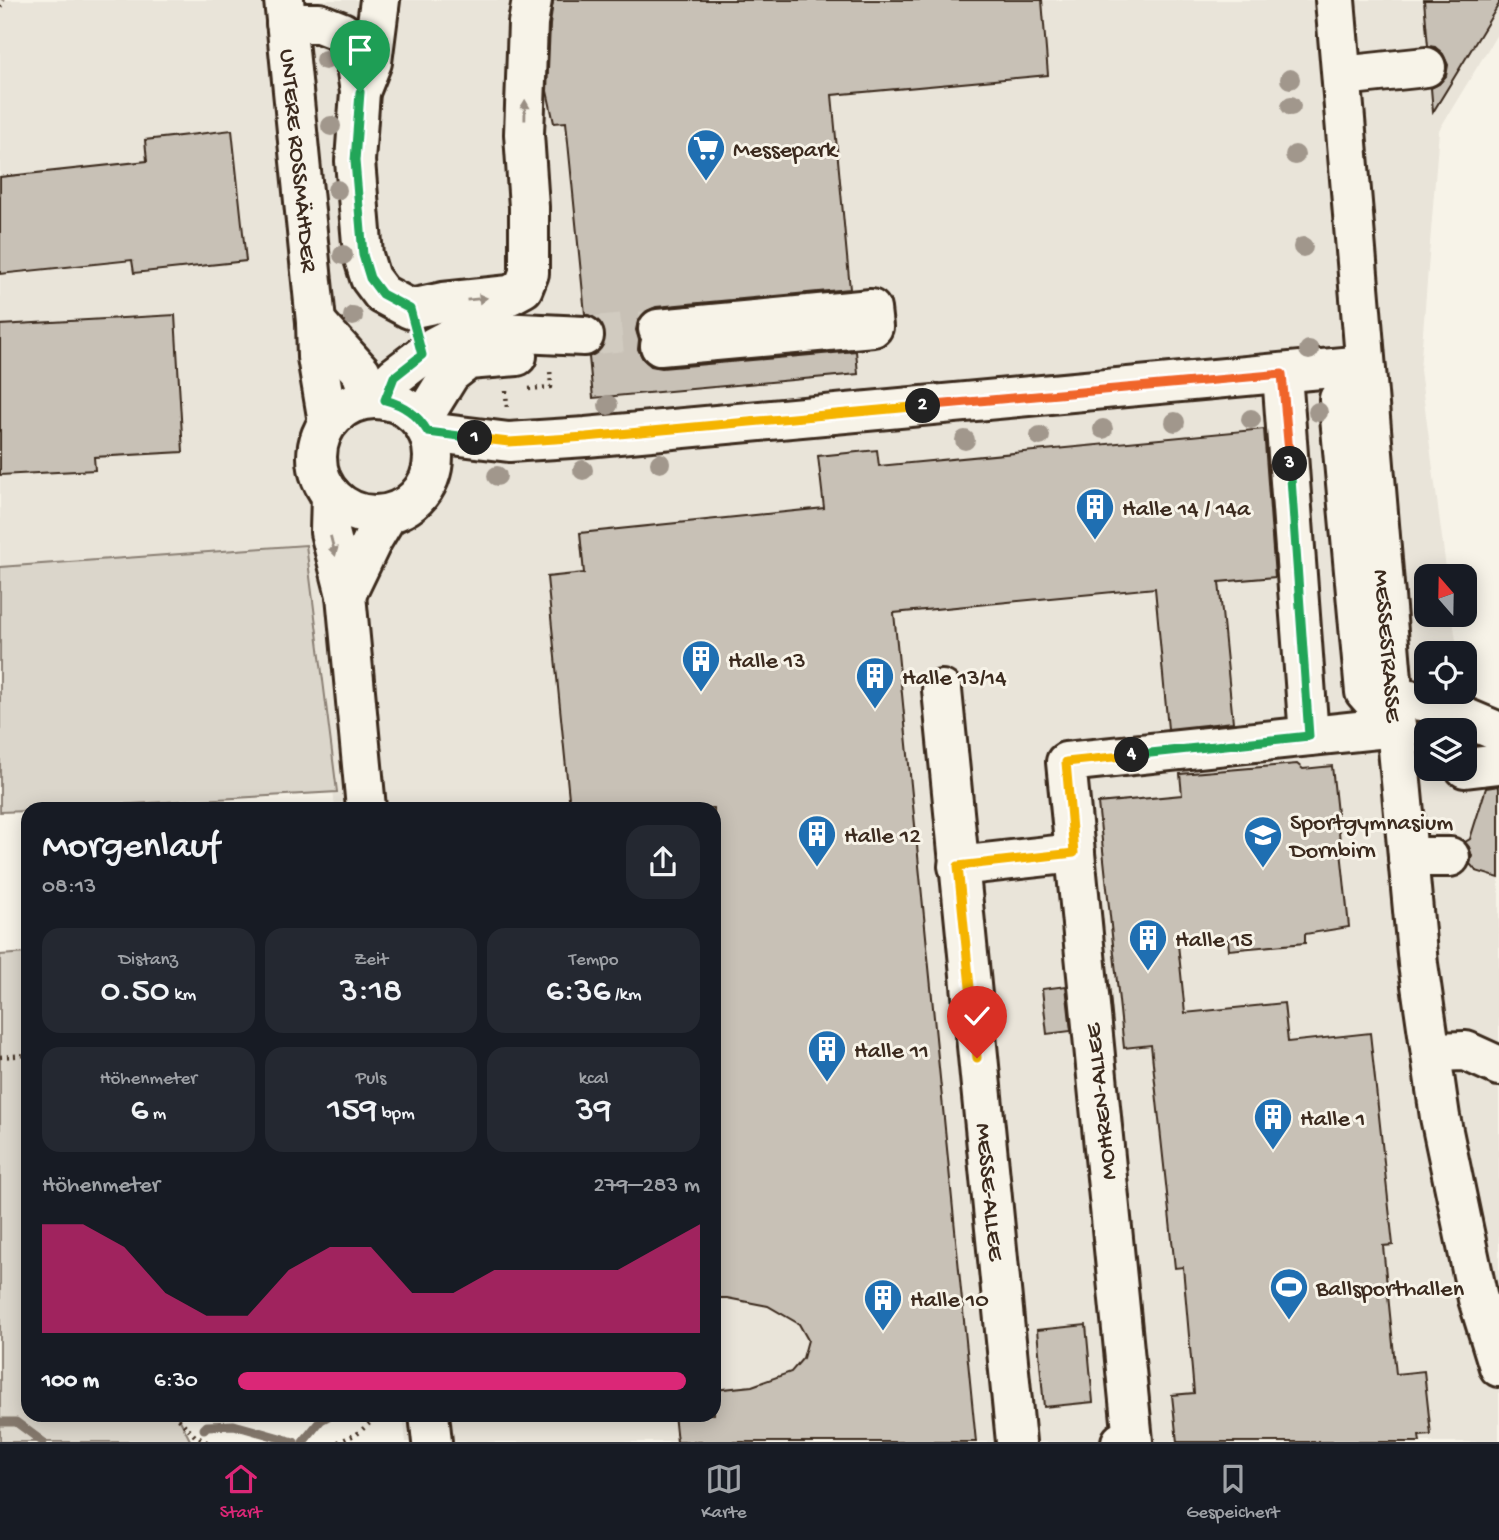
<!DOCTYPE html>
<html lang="de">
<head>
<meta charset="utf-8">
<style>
	:root { --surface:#171b24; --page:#242831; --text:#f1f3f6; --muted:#9ea1a6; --line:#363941; --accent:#db2777 }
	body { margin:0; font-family:"Gochi Hand",sans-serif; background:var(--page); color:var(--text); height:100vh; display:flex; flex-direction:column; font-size:26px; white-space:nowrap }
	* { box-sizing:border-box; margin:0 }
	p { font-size:23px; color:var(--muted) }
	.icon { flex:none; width:38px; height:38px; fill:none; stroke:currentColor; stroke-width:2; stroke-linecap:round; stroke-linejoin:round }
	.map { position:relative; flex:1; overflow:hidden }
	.drawer { position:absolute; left:21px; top:802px; width:700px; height:620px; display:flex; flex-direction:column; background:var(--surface); border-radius:21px; box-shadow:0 4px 18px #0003 }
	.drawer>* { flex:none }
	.needle { width:46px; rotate:340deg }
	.tools { position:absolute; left:1414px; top:564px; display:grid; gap:14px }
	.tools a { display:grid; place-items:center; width:63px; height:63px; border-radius:14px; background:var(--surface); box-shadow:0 4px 18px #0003; font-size:35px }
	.pin { position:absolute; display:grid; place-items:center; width:60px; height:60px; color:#fff; margin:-72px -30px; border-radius:50% 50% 50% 0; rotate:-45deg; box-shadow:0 0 7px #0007 }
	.pin .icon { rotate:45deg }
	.km { position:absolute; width:35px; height:35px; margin:-18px; border-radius:50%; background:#222; color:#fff; font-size:19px; line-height:35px; text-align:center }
	.round { display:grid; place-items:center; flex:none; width:74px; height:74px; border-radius:21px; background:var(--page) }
	.headline { display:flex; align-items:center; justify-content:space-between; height:119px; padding:0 21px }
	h1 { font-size:38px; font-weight:600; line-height:52px }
	.stats { display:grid; grid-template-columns:repeat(3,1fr); gap:10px; height:119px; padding:7px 21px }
	.stats div { display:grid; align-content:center; border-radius:18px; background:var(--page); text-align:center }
	.stats b { font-size:35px; font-weight:600 }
	.stats small { font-size:19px; font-weight:400 }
	.stats p { font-size:19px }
	.chart { height:196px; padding:14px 21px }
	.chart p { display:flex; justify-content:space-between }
	.chart svg { width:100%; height:126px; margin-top:7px; fill:var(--accent); opacity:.7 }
	ul { padding:0 21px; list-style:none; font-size:23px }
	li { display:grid; grid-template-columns:112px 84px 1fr; align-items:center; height:52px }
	li i { height:18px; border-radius:9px; background:var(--accent) }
	.dock { display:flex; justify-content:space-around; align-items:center; height:98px; border-top:2px solid var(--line); background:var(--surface); font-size:19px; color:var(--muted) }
	.dock a { display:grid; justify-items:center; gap:4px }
	.dock .active { color:var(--accent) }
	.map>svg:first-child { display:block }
</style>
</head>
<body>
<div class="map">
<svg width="1499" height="1442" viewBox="0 0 1499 1442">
	<rect width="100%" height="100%" fill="#f7f3e8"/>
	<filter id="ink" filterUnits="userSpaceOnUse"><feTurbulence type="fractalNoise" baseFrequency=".0143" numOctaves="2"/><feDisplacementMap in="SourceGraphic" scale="14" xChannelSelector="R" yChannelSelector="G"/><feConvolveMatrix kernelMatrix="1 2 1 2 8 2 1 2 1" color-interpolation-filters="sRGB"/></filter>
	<g filter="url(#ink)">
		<path fill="#e9e4d9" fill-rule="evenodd" d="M0 0H1499V31L1439 130 1420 370 1447 576H1426V614H1452L1458 653H1426V691H1463L1468 733 1499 743V1442H406L403 1414H714V808H335L306 545 0 567ZM1426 730H1465V768H1426Z"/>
		<g fill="#dbd6cb" stroke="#8b8074" stroke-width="2">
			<polygon points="306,545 337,792 64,808 28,808 28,811 0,812 0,567"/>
			<polygon points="28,953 28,1414 177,1414 191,1442 0,1442 0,955"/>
		</g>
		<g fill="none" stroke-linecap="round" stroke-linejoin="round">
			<g stroke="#84786c" stroke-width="9">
				<polyline points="0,1422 16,1422 43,1442"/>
				<polyline points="204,1429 207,1426 234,1425 294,1442"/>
				<polyline points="303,1442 321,1420 332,1414"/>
			</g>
		</g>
		<g fill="#c8c1b6" stroke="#3b2a1e" stroke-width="2">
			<polygon points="553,0 1042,0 1048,75 832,95 850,289 656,307 645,312 638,321 636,330 639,340 638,349 643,359 651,366 662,368 856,351 858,374 593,398 589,357 602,348 606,336 604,327 596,318 585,314 566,122 554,123 547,91 550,25"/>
			<polygon points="1424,0 1499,0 1499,4 1433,112 1431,88 1439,84 1446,76 1448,65 1443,54 1435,47 1428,46"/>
			<polygon points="232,130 246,261 134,273 132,260 0,274 0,177 147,161 145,140"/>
			<polygon points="175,315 183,452 94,457 95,470 0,475 0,325"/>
			<polygon points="1264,429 1275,577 1219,582 1233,722 1168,729 1155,588 894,613 976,1442 677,1442 674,1414 714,1414 714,1390 752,1386 791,1372 803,1358 808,1340 799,1324 768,1306 727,1298 714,1298 714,808 570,808 547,577 584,573 580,533 824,508 818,456 877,450 879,466"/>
			<polygon points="1297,764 1303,769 1332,766 1349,927 1305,934 1305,943 1229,950 1228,939 1178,944 1185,1013 1284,1003 1288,1042 1370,1033 1393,1245 1383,1246 1396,1374 1424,1371 1431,1435 1419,1436 1420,1442 1177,1442 1172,1395 1194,1393 1183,1267 1175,1268 1151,1045 1124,1048 1098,803 1182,795 1180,774"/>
			<polygon points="1499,786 1499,878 1476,871 1470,864 1472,856 1469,847 1465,842 1470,839 1486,788"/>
			<polygon points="1066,986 1071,1031 1047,1034 1042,989"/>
			<polygon points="1086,1325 1093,1402 1044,1407 1037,1330"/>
		</g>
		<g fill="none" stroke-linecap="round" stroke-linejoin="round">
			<polyline stroke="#d1cbc0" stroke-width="38" stroke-dasharray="38 19" stroke-linecap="butt" points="584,336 658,329"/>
			<g stroke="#3b2a1e" stroke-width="44">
				<g id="minor">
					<path id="s1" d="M284 0 316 322 317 357 328 422"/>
					<path id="s2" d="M1335 0 1396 727 1418 964 1440 1117 1478 1299 1499 1367"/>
					<polyline points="286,23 319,23 342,32 354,52 360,92 355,161 363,255 370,278 382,294 410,309 443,302 510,295 523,288 529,273 529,207 524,134 528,23 532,0"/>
					<polyline points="1342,76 1426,67"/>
					<polyline points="362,87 372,62 380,0"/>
					<polyline points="316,322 361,372 371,399"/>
					<polyline points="658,329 871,309 873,327 660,346"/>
					<polyline points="1365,365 1339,399 1340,417 1365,692 1396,727"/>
					<polyline points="1282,374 1309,736"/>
					<circle cx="375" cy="457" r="58"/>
					<polyline points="385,400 394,377 435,346 452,337 479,331 584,336"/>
					<polyline points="421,421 450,374 468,360 517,356"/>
					<polyline points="428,432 509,442 586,437 1365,365"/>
					<polyline points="331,495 330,532 346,595 366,808"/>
					<polyline points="346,595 373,539 388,514"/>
					<path id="s3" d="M942 690 1016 1442"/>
					<polyline points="1394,698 1428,702 1499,732"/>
					<polyline points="1465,768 1499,764"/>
					<polyline points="1408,857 1450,857"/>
					<polyline points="958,866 1075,853"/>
					<polyline points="1431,1052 1466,1051 1499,1066"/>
					<polyline points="429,1414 432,1442"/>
					<polyline points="1121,1442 1133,1441 1066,762 1396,727"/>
				</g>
			</g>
			<g stroke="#3b2a1e" stroke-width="4.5" stroke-dasharray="2 5" stroke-linecap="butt">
				<polyline points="0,7 3,0"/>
				<polyline points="529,389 551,387 550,369"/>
				<polyline points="506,391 507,410"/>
				<polyline points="0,1057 28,1055"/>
				<polyline points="174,1414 195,1436 207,1442"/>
				<polyline points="338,1442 357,1434 380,1414"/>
			</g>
			<use href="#minor" stroke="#f7f3e8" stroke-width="38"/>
		</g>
		<g fill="#a1978c">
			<circle cx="325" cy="60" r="10"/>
			<circle cx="1290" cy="79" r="10"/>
			<circle cx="1291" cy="106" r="10"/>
			<circle cx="331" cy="126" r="10"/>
			<circle cx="1295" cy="155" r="10"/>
			<circle cx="337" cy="190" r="10"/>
			<circle cx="1303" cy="247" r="10"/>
			<circle cx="343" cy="255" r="10"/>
			<circle cx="353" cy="316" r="10"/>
			<circle cx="1309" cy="350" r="10"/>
			<circle cx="608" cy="405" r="10"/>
			<circle cx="1318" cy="412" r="10"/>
			<circle cx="1251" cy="419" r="10"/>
			<circle cx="1175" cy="422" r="10"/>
			<circle cx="1103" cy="429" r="10"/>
			<circle cx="1040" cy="436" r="10"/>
			<circle cx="965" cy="440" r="10"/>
			<circle cx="660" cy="463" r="10"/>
			<circle cx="583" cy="470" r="10"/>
			<circle cx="497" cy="476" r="10"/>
		</g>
		<defs><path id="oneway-solid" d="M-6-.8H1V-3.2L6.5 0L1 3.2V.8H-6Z" transform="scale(1.75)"/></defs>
		<g fill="#998e83">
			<use href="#oneway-solid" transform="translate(525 110) rotate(-89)"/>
			<use href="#oneway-solid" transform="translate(477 299) rotate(-6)"/>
			<use href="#oneway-solid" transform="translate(333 546) rotate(76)"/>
		</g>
	</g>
	<g fill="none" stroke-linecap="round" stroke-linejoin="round" filter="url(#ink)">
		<g stroke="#fff" stroke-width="14">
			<path id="split-1" d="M360 92 355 161 363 255 370 278 382 294 410 309 422 355 394 377 385 400C404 405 417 414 428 432L475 438"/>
		</g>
		<g stroke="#fff" stroke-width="14">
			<polyline id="split-2" points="475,438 509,442 586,437 923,406"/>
		</g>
		<g stroke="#fff" stroke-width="14">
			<polyline id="split-3" points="923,406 1282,374 1290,464"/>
		</g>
		<g stroke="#fff" stroke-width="14">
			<polyline id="split-4" points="1132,755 1309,736 1290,464"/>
		</g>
		<g stroke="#fff" stroke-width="14">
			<polyline id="split-5" points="977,1058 958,866 1074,853 1066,762 1132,755"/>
		</g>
		<use href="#split-1" stroke="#22a559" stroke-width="9"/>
		<use href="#split-2" stroke="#f5b400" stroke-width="9"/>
		<use href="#split-3" stroke="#f0652b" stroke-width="9"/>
		<use href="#split-4" stroke="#22a559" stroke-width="9"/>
		<use href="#split-5" stroke="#f5b400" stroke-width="9"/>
	</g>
	<defs>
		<g id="supermarket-pin" transform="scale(2.0125)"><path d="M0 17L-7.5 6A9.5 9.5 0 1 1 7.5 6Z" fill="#1f6fb2" stroke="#f7f3e8"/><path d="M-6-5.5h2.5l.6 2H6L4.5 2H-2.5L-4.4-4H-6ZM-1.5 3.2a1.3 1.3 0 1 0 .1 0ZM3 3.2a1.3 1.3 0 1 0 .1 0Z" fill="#fff"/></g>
		<g id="building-pin" transform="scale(2.0125)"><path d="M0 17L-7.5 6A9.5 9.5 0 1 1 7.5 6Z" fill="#1f6fb2" stroke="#f7f3e8"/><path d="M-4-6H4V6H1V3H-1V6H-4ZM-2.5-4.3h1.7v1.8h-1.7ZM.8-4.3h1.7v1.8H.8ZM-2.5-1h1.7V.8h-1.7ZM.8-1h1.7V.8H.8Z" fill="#fff"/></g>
		<g id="school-pin" transform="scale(2.0125)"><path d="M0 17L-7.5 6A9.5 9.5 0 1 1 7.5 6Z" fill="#1f6fb2" stroke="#f7f3e8"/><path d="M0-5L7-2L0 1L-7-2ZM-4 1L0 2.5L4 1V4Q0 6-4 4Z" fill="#fff"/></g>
		<g id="stadium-pin" transform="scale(2.0125)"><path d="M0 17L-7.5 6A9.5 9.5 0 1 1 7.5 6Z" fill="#1f6fb2" stroke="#f7f3e8"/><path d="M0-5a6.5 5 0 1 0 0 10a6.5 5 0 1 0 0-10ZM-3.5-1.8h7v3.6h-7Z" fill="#fff"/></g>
	</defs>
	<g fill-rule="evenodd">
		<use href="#supermarket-pin" x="706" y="148"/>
		<use href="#building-pin" x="1095" y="507"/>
		<use href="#building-pin" x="701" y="659"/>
		<use href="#building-pin" x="875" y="676"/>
		<use href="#building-pin" x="817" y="834"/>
		<use href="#school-pin" x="1263" y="835"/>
		<use href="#building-pin" x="1148" y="938"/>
		<use href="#building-pin" x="827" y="1049"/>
		<use href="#building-pin" x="1273" y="1117"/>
		<use href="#stadium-pin" x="1289" y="1287"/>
		<use href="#building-pin" x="883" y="1298"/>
	</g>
	<g text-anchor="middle" stroke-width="6" stroke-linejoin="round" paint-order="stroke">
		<g font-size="24" fill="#3b2a1e" stroke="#f7f3e8" text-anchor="start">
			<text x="733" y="156">Messepark</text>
			<text x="1122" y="515">Halle 14 / 14a</text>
			<text x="728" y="667">Halle 13</text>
			<text x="902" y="684">Halle 13/14</text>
			<text x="1290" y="829">Sportgymnasium<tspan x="1290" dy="28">Dornbirn</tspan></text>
			<text x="844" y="842">Halle 12</text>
			<text x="1175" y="946">Halle 15</text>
			<text x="854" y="1057">Halle 11</text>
			<text x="1300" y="1125">Halle 1</text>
			<text x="1316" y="1295">Ballsporthallen</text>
			<text x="910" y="1306">Halle 10</text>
		</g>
		<g font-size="24" fill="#3b2a1e" stroke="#f7f3e8">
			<text dy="8" stroke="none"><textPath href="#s1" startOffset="161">UNTERE ROSSMÄHDER</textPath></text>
			<text dy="8" stroke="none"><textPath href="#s2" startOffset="648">MESSESTRASSE</textPath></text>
			<text transform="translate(1099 1102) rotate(-96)" y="8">MOHREN-ALLEE</text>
			<text dy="8" stroke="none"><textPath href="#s3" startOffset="504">MESSE-ALLEE</textPath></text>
		</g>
	</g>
</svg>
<div class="tools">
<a><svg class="needle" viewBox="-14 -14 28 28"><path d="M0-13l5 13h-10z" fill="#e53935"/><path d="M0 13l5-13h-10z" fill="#9ea1a6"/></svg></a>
<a><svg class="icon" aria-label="locate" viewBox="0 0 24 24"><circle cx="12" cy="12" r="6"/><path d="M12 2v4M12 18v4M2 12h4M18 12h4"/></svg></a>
<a><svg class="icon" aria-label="layers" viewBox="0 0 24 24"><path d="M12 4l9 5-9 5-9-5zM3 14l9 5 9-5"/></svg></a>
</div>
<div class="pin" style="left:360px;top:92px;background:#1e9e55"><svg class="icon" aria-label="arrive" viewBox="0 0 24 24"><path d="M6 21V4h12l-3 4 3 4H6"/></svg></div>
<div class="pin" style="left:977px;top:1058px;background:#d93025"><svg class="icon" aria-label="check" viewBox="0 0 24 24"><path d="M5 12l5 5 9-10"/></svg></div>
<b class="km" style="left:475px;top:438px">1</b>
<b class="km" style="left:923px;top:406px">2</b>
<b class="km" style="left:1290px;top:464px">3</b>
<b class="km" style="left:1132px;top:755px">4</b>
<section class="drawer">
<div class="headline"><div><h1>Morgenlauf</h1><p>08:13</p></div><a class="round"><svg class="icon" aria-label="share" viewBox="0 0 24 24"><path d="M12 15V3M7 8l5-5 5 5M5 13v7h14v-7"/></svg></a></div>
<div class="stats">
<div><p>Distanz</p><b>0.50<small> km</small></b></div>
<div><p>Zeit</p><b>3:18</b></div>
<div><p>Tempo</p><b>6:36<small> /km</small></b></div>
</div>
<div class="stats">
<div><p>Höhenmeter</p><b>6<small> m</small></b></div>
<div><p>Puls</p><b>159<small> bpm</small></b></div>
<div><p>kcal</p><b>39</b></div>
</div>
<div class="chart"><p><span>Höhenmeter</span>279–283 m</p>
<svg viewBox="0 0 160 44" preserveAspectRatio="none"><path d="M0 44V6L10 6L20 14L30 30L40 38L50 38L60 22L70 14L80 14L90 30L100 30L110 22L120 22L130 22L140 22L150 14L160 6V44z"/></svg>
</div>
<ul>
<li><b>100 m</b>6:30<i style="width:97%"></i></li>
</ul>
</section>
</div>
<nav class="dock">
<a class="active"><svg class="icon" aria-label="home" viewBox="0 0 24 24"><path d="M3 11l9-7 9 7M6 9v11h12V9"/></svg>Start</a>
<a><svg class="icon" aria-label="map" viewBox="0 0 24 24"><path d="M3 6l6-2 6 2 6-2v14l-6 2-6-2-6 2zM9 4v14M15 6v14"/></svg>Karte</a>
<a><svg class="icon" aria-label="saved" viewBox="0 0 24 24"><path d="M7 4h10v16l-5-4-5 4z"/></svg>Gespeichert</a>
</nav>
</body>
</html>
